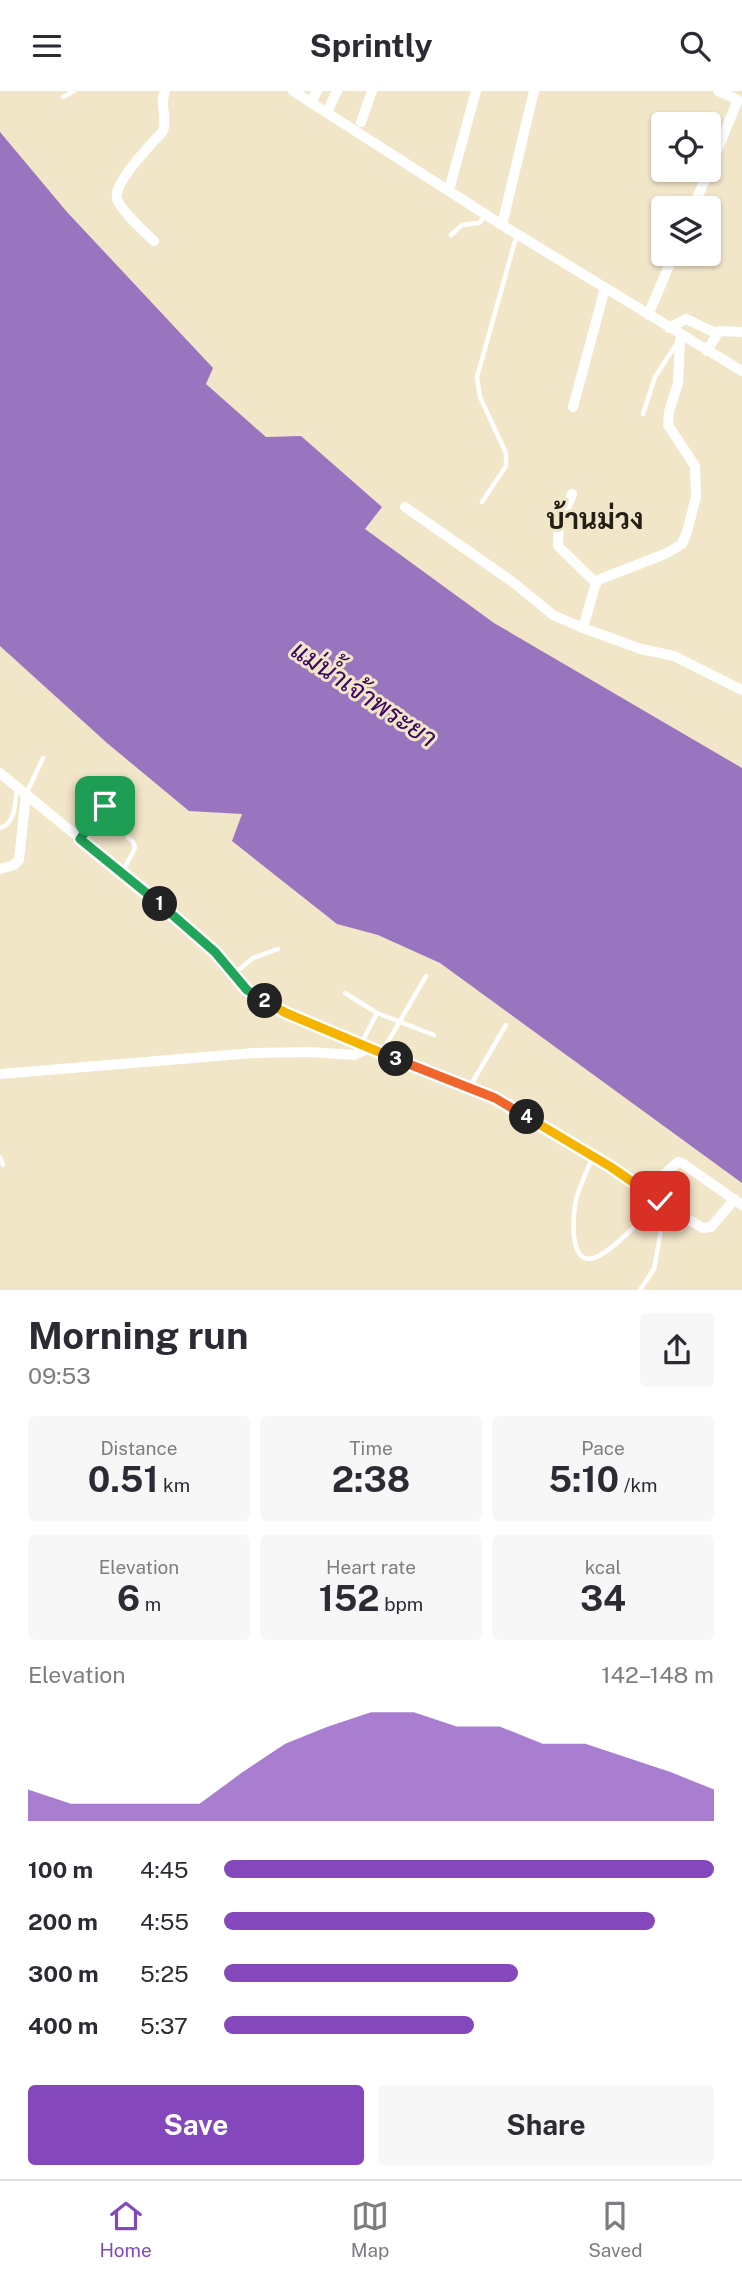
<!DOCTYPE html>
<html lang="en">
<head>
<meta charset="utf-8">
<style>
	:root { --surface:#fff; --page:#f7f7f7; --text:#2b2b33; --muted:#7c7c81; --line:#e1e1e2; --accent:#8547bc }
	body { margin:0; font-family:"Public Sans",Sarabun,sans-serif; background:var(--page); color:var(--text); height:100vh; display:flex; flex-direction:column; font-size:26px; white-space:nowrap }
	* { box-sizing:border-box; margin:0 }
	p { font-size:23px; color:var(--muted) }
	.icon { flex:none; width:38px; height:38px; fill:none; stroke:currentColor; stroke-width:2; stroke-linecap:round; stroke-linejoin:round }
	.map { position:relative; height:1199px; overflow:hidden }
	.details { display:flex; flex-direction:column; background:var(--surface); flex:1 }
	.details>* { flex:none }
	.buttons { position:absolute; left:651px; top:21px; display:grid; gap:14px }
	.buttons a { display:grid; place-items:center; width:70px; height:70px; border-radius:7px; background:var(--surface); box-shadow:0 2px 5px #0004; font-size:35px }
	.pin { position:absolute; display:grid; place-items:center; width:60px; height:60px; color:#fff; margin:-30px; border-radius:14px; box-shadow:0 4px 10px #0006 }
	.km { position:absolute; width:35px; height:35px; margin:-18px; border-radius:50%; background:#222; color:#fff; font-size:19px; line-height:35px; text-align:center }
	.round { display:grid; place-items:center; flex:none; width:74px; height:74px; border-radius:7px; background:var(--page) }
	.head { display:flex; align-items:center; justify-content:space-between; height:119px; padding:0 28px }
	h1 { font-size:38px; font-weight:700; line-height:52px }
	.figures { display:grid; grid-template-columns:repeat(3,1fr); gap:10px; height:119px; padding:7px 28px }
	.figures div { display:grid; align-content:center; border-radius:7px; background:var(--page); text-align:center }
	.figures b { font-size:35px; font-weight:700 }
	.figures small { font-size:19px; font-weight:400 }
	.figures p { font-size:19px }
	.chart { height:196px; padding:14px 28px }
	.chart p { display:flex; justify-content:space-between }
	.chart svg { width:100%; height:126px; margin-top:7px; fill:var(--accent); opacity:.7 }
	.primary-button { display:flex; gap:14px; margin-top:auto; padding:14px 28px }
	.primary-button a { flex:1; height:80px; border-radius:7px; background:var(--accent); color:#fff; font-size:28px; font-weight:700; line-height:80px; text-align:center }
	.primary-button a+a { background:var(--page); color:var(--text) }
	ul { padding:0 28px; list-style:none; font-size:23px }
	li { display:grid; grid-template-columns:112px 84px 1fr; align-items:center; height:52px }
	li i { height:18px; border-radius:9px; background:var(--accent) }
	header { display:flex; justify-content:space-between; align-items:center; height:91px; padding:0 28px; background:var(--surface); font-size:32px; font-weight:700 }
	.tab-bar { display:flex; justify-content:space-around; align-items:center; height:98px; border-top:2px solid var(--line); background:var(--surface); font-size:19px; color:var(--muted) }
	.tab-bar a { display:grid; justify-items:center; gap:4px }
	.tab-bar .selected { color:var(--accent) }
	.map>svg:first-child { display:block }
</style>
</head>
<body>
<header><svg class="icon" aria-label="menu" viewBox="0 0 24 24"><path d="M4 6h16M4 12h16M4 18h16"/></svg>Sprintly<svg class="icon" aria-label="search" viewBox="0 0 24 24"><circle cx="10" cy="10" r="6"/><path d="M15 15l6 6"/></svg></header>
<div class="map">
<svg width="742" height="1199" viewBox="0 0 742 1199">
	<rect width="100%" height="100%" fill="#f2e6c9"/>
	<polygon fill="#9975c0" points="0,41 67,121 213,277 206,293 266,346 301,345 382,416 365,438 494,532 742,677 742,1092 440,872 378,844 337,833 232,750 242,723 189,720 107,652 0,555"/>
	<g fill="none" stroke-linecap="round" stroke-linejoin="round">
		<g stroke="#fff" stroke-width="4.5">
			<polyline points="63,6 74,0"/>
			<polyline points="451,144 462,134 479,132 486,124"/>
			<polyline points="643,323 655,286 677,252"/>
			<polyline points="482,411 506,375 506,362 480,306 477,286 517,143"/>
			<polyline points="27,701 43,667"/>
			<path d="M0 737C16 732 15 712 17 697"/>
			<polyline points="81,747 105,715"/>
			<polyline points="123,780 135,757 133,751 128,747"/>
			<polyline points="235,882 253,867 278,858"/>
			<polyline points="345,902 377,922 362,951"/>
			<polyline points="377,922 434,944"/>
			<polyline points="382,961 426,885"/>
			<polyline points="469,997 506,934"/>
			<path d="M593 1065C588 1078 581 1092 577 1105 573 1119 567 1175 594 1167 610 1163 646 1124 659 1111"/>
			<polyline points="0,1066 3,1074"/>
			<polyline points="640,1199 654,1178 665,1116"/>
		</g>
		<g stroke="#fff" stroke-width="10">
			<polyline points="293,0 502,134 742,280"/>
			<polyline points="311,11 317,0"/>
			<polyline points="327,21 337,0"/>
			<polyline points="361,31 372,0"/>
			<polyline points="449,99 476,0"/>
			<polyline points="693,117 738,9 718,0"/>
			<polyline points="502,134 534,0"/>
			<path d="M154 150C144 140 121 120 117 108 113 91 152 53 163 40 168 27 159 14 165 0"/>
			<polyline points="648,224 674,163"/>
			<polyline points="669,237 686,228 716,242"/>
			<polyline points="707,260 719,240 742,241"/>
			<polyline points="573,316 605,197"/>
			<polyline points="572,403 559,434 558,455 596,492"/>
			<polyline points="405,416 514,492 553,524 583,537 641,558 674,565 742,599"/>
			<polyline points="583,537 595,495 598,489 665,463 682,453 687,441 696,406 695,375 668,334 669,321 678,292 680,249 682,246"/>
			<polyline points="0,682 198,844 215,861 247,899 274,916 495,1007 612,1076 665,1115 703,1137 711,1136 735,1108"/>
			<polyline points="0,778 14,774 19,769 26,703"/>
			<polyline points="0,983 253,962 311,961 354,964 370,957"/>
			<polyline points="645,1100 678,1071 682,1072 742,1114"/>
		</g>
	</g>
	<g fill="none" stroke-linecap="round" stroke-linejoin="round">
		<g stroke="#fff" stroke-width="14">
			<polyline id="split-1" points="105,715 80,748 160,813"/>
		</g>
		<g stroke="#fff" stroke-width="14">
			<polyline id="split-2" points="160,813 215,861 247,899 265,910"/>
		</g>
		<g stroke="#fff" stroke-width="14">
			<polyline id="split-3" points="265,910 286,922 396,968"/>
		</g>
		<g stroke="#fff" stroke-width="14">
			<polyline id="split-4" points="396,968 495,1007 527,1026"/>
		</g>
		<g stroke="#fff" stroke-width="14">
			<polyline id="split-5" points="527,1026 611,1076 660,1110"/>
		</g>
		<use href="#split-1" stroke="#22a559" stroke-width="9"/>
		<use href="#split-2" stroke="#22a559" stroke-width="9"/>
		<use href="#split-3" stroke="#f5b400" stroke-width="9"/>
		<use href="#split-4" stroke="#f0652b" stroke-width="9"/>
		<use href="#split-5" stroke="#f5b400" stroke-width="9"/>
	</g>
	<g text-anchor="middle" stroke-width="6" stroke-linejoin="round" paint-order="stroke">
		<g font-size="26" font-style="italic" fill="#3c0262" stroke="#f2e6c9">
			<text transform="translate(364 603) rotate(34)" y="9">แม่น้ำเจ้าพระยา</text>
		</g>
		<g font-size="28" font-weight="bold" fill="#242015" stroke="#f2e6c9">
			<text x="595" y="438">บ้านม่วง</text>
		</g>
	</g>
</svg>
<div class="buttons">
<a><svg class="icon" aria-label="locate" viewBox="0 0 24 24"><circle cx="12" cy="12" r="6"/><path d="M12 2v4M12 18v4M2 12h4M18 12h4"/></svg></a>
<a><svg class="icon" aria-label="layers" viewBox="0 0 24 24"><path d="M12 4l9 5-9 5-9-5zM3 14l9 5 9-5"/></svg></a>
</div>
<div class="pin" style="left:105px;top:715px;background:#1e9e55"><svg class="icon" aria-label="arrive" viewBox="0 0 24 24"><path d="M6 21V4h12l-3 4 3 4H6"/></svg></div>
<div class="pin" style="left:660px;top:1110px;background:#d93025"><svg class="icon" aria-label="check" viewBox="0 0 24 24"><path d="M5 12l5 5 9-10"/></svg></div>
<b class="km" style="left:160px;top:813px">1</b>
<b class="km" style="left:265px;top:910px">2</b>
<b class="km" style="left:396px;top:968px">3</b>
<b class="km" style="left:527px;top:1026px">4</b>
</div>
<section class="details">
<div class="head"><div><h1>Morning run</h1><p>09:53</p></div><a class="round"><svg class="icon" aria-label="share" viewBox="0 0 24 24"><path d="M12 15V3M7 8l5-5 5 5M5 13v7h14v-7"/></svg></a></div>
<div class="figures">
<div><p>Distance</p><b>0.51<small> km</small></b></div>
<div><p>Time</p><b>2:38</b></div>
<div><p>Pace</p><b>5:10<small> /km</small></b></div>
</div>
<div class="figures">
<div><p>Elevation</p><b>6<small> m</small></b></div>
<div><p>Heart rate</p><b>152<small> bpm</small></b></div>
<div><p>kcal</p><b>34</b></div>
</div>
<div class="chart"><p><span>Elevation</span>142–148 m</p>
<svg viewBox="0 0 160 44" preserveAspectRatio="none"><path d="M0 44V33L10 38L20 38L30 38L40 38L50 27L60 17L70 11L80 6L90 6L100 11L110 11L120 17L130 17L140 22L150 27L160 33V44z"/></svg>
</div>
<ul>
<li><b>100 m</b>4:45<i style="width:100%"></i></li>
<li><b>200 m</b>4:55<i style="width:88%"></i></li>
<li><b>300 m</b>5:25<i style="width:60%"></i></li>
<li><b>400 m</b>5:37<i style="width:51%"></i></li>
</ul>
<div class="primary-button"><a>Save</a><a>Share</a></div>
</section>
<nav class="tab-bar">
<a class="selected"><svg class="icon" aria-label="home" viewBox="0 0 24 24"><path d="M3 11l9-7 9 7M6 9v11h12V9"/></svg>Home</a>
<a><svg class="icon" aria-label="map" viewBox="0 0 24 24"><path d="M3 6l6-2 6 2 6-2v14l-6 2-6-2-6 2zM9 4v14M15 6v14"/></svg>Map</a>
<a><svg class="icon" aria-label="saved" viewBox="0 0 24 24"><path d="M7 4h10v16l-5-4-5 4z"/></svg>Saved</a>
</nav>
</body>
</html>
